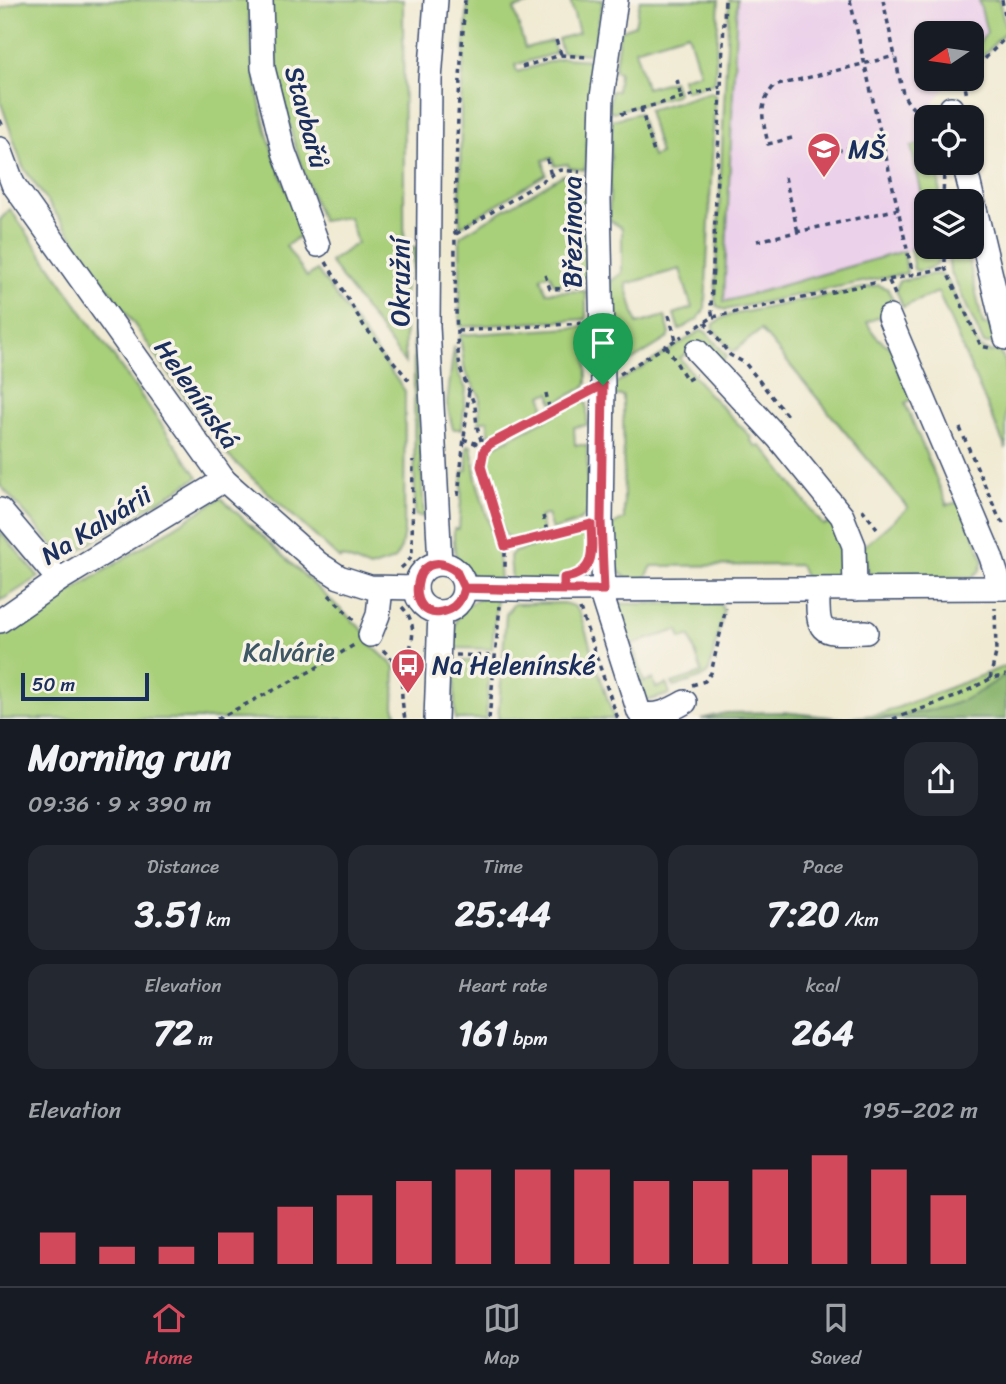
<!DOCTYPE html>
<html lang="en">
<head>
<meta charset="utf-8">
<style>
	:root { --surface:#171b24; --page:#242831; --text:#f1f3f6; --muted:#9ea1a6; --line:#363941; --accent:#d1495b }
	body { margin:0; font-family:Sriracha,sans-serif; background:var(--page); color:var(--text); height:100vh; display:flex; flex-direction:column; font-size:26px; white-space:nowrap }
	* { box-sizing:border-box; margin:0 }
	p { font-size:23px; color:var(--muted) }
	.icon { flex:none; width:38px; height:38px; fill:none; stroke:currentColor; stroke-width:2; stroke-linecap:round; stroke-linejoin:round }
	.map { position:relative; height:719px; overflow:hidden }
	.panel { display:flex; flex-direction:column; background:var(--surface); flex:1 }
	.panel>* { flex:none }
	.needle { width:46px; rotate:257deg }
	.fabs { position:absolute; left:914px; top:21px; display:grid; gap:14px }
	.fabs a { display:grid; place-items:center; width:70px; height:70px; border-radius:14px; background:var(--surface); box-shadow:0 2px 5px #0004; font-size:35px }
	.scale { position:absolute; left:21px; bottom:18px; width:128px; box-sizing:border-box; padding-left:7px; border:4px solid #1b2f5e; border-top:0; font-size:19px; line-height:24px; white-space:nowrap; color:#1b2f5e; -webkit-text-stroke:5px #f7f3e8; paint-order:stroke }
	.pin { position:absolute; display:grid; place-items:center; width:60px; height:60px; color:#fff; margin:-72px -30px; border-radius:50% 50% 50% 0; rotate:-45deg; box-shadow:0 0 7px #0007 }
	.pin .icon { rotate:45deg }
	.round { display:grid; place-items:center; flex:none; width:74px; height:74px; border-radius:21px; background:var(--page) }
	.summary { display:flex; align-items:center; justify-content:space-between; height:119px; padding:0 28px }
	h1 { font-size:38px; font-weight:700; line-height:52px }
	.metrics { display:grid; grid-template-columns:repeat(3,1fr); gap:10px; height:119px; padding:7px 28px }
	.metrics div { display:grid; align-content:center; border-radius:18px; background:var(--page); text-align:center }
	.metrics b { font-size:35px; font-weight:700 }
	.metrics small { font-size:19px; font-weight:400 }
	.metrics p { font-size:19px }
	.chart { height:196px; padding:14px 28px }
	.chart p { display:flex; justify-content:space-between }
	.chart svg { width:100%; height:126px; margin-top:7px; stroke:var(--accent); stroke-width:6 }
	.tab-bar { display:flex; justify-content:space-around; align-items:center; height:98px; border-top:2px solid var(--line); background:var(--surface); font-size:19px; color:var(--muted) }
	.tab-bar a { display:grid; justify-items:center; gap:4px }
	.tab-bar .current { color:var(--accent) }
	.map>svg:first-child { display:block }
</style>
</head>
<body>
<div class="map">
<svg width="1006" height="719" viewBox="0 0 1006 719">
	<rect width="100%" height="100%" fill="#f7f3e8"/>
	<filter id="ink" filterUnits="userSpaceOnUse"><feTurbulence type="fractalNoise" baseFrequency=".0143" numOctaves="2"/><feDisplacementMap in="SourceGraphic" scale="14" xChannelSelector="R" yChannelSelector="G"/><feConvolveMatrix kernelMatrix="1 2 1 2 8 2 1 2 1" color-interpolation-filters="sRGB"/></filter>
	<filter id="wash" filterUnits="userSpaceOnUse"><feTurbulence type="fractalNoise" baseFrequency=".00686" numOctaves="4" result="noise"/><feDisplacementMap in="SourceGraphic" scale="28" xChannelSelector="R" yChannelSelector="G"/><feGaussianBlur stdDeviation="1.57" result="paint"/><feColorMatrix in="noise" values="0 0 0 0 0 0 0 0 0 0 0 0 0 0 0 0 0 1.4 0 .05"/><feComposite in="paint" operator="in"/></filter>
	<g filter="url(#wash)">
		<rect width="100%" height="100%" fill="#f0ead2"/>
		<polygon fill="#ecd1ea" points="737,0 979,0 987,33 971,53 971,33 926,33 926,79 952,79 932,105 930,117 926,117 926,143 911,147 926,212 926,245 724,302"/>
		<g fill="#a8cf79" stroke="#627f6c" stroke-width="2">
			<path d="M23 0H248C250 44 255 87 266 130 276 165 290 199 304 233L286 246 307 277 317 270 405 391 404 531 401 548 394 560 370 568 342 557 340 559 225 453 23 167 0 100V9Z"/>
			<path d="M270 0H403L405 363 330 262 357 243 349 217 322 221C292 149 274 78 270 0Z"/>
			<polygon points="468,0 542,0 514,9 525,48 552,41 556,53 515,65 517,72 562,58 592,60 585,170 569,168 568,164 555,166 552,158 543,160 546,174 460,227 461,100"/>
			<polygon points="570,0 603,0 592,54 562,52 558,39 579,33"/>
			<polygon points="640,0 719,0 715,80 712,84 685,91 682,78 700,73 688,33 635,49 646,88 673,81 677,92 676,95 613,112 609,110 611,91 617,91 619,72 614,71 620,31 635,25"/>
			<polygon points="729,0 737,0 724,302 904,251 907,273 725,310 717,306 715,300"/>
			<polygon points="979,0 999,0 1006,31 971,69 971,53 987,33"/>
			<polygon points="711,92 715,95 705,308 698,319 679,330 674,314 692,308 680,269 626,284 637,324 665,316 670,334 668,338 610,374 610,282 622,273 622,228 609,220 612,120 639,113 652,157 660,154 648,110"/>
			<polygon points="926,143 926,163 945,163 939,176 940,201 926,201 926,212 911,146"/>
			<polygon points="563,175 586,177 585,182 570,183 570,196 586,196 586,283 554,284 550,274 541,277 546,292 586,291 586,319 460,327 460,236"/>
			<polygon points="10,209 198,477 65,559 0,485 0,220"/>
			<path d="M926 245 941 247C941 266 934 268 917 271L914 269 910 249Z"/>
			<polygon points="413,247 417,248 417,387 424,517 415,515"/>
			<polygon points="947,247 966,247 983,325 992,324 997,343 984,344 950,270"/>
			<polygon points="934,274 942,275 948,281 979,348 990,352 998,350 1006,363 1006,449 938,292 903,307 896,290 899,281"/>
			<path d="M878 285 888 289 898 310 867 322C877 346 893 342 901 362L896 365 904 382 917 397 905 403 947 505 962 501 983 560 980 570 972 577 874 578 868 570 862 548 908 508 761 330 733 352 713 329 714 324 726 316Z"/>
			<polygon points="586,327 587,383 585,387 553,404 550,393 542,395 544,408 489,436 488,420 479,422 480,396 465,372 460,335"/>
			<polygon points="702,330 706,332 727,356 721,362 704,342 680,358 707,392 752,438 750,440 757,447 760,446 767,452 823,525 837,521 847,563 842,570 831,578 806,580 800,565 652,566 644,581 627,578 614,567 610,527 624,519 623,396 610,395 610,387"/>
			<polygon points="454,345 458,373 466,389 462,429 453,429 447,404"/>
			<path d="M583 400 587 402V425L574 427 575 445H587L588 510C581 525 566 525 552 530L547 514 540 517 543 532 515 540 509 538 504 533C497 511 476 465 493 447Z"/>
			<path d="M467 445 471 446 476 479 498 553 500 582C464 577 452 568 454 529H459L463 471 467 470Z"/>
			<polygon points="221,498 367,634 369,643 395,667 394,706 398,719 0,719 0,636"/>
			<polygon points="0,531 39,577 0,601"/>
			<path d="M580 533 589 534C590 559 590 574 561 576L560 581H512L510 556 514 552Z"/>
			<path d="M497 596 492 649 454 648C452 613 462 600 497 596Z"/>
			<polygon points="563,603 574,606 580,614 614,719 498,719 506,614 514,604"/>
			<polygon points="720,603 724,611 709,671 703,677 674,687 672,683 702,673 690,636 681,639 678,630 632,644 644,682 653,679 656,688 667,684 670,694 650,700 644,699 615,604"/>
			<polygon points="454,661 490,661 486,719 455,719"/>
			<polygon points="1006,666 1006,719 839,719 881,714"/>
		</g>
		<g fill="#86b269" stroke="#507064" stroke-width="2">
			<path d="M1006 674V719H850C879 719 932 713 959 702 976 695 991 685 1006 674Z"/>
			<polygon points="783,712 848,719 701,719 726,713"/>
		</g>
	</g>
	<g filter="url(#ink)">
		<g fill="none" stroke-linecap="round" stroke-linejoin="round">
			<g stroke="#3b4b6f" stroke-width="26">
				<g id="minor">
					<polyline points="261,0 263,68 284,152 318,245"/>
					<polyline points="436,0 430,80 428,326 440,564"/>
					<polyline points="951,108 953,117"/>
					<polyline points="0,149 13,184 224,480 319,564 339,577 370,587 416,588"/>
					<polyline points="964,163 1006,338"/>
					<polyline points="889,317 991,557 1001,588"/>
					<polyline points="697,351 779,439 842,516 854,546 855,589"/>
					<polyline points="0,510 59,580"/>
					<circle cx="440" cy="588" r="24"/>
					<polyline points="464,588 564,590 1006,588"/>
					<path d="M818 589C817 638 821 633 866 632"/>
					<path d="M600 590 639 712C655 719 671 710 685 702"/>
					<polyline points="604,590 601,521 603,385 599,200 602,97 616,0"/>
					<polyline points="0,621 59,580 224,480"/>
					<polyline points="370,635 378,615 381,588"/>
					<polyline points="436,719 440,612"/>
				</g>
			</g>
			<g stroke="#3b4b6f" stroke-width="3.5" stroke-dasharray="5 5" stroke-linecap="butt">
				<path d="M465 0C457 116 451 235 458 352L460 368 475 406 477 427 484 450 481 466 505 546V571"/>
				<polyline points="850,0 913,275"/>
				<path d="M883 0 903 94C911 109 918 115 934 115"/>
				<polyline points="1002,0 1006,20"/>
				<polyline points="556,40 561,54"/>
				<polyline points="522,67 561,55 588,57"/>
				<polyline points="971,73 1006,37"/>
				<polyline points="966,79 964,81 967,96"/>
				<polyline points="677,80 681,98"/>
				<polyline points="641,108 655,156"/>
				<polyline points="621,114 721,87"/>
				<polyline points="0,120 4,129"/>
				<polyline points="973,121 980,151"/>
				<path d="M792 138 768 144C763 119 757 107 774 86L895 56"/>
				<polyline points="827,153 884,140"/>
				<polyline points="547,159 551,176"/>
				<polyline points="785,177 798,232"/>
				<polyline points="943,201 944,169"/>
				<polyline points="456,234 560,170 580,172"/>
				<polyline points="757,241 899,209"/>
				<polyline points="945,247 945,268 981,346 990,348"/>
				<polyline points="326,262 364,326 412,384"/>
				<polyline points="545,275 550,289 582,288"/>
				<polyline points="889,281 897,299"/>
				<polyline points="669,315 676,340"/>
				<polyline points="713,317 945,268"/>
				<polyline points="705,322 730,355 745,363 789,418"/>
				<polyline points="457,331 584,323"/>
				<polyline points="689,332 713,317 711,308 725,0"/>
				<polyline points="666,346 687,380 696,375"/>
				<polyline points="620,374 682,336"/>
				<polyline points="546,393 550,412"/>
				<polyline points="960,428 999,518 1006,527"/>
				<polyline points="463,439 475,443 483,449"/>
				<polyline points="484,450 490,444 583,396"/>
				<polyline points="458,496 469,390"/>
				<polyline points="862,509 880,532"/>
				<polyline points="543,516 548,535"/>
				<polyline points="505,546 584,525"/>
				<polyline points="401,568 408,562 412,555 413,460"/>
				<polyline points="329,595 356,622"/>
				<path d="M402 607C421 627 410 647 404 669 400 684 402 704 405 719"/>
				<polyline points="580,609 618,719"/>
				<polyline points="383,650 404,671"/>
				<polyline points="456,655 496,656"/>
				<polyline points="990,679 996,653 995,608"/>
				<polyline points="692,685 705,681 711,673 726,608"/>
				<polyline points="217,719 311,671 354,645"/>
				<polyline points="489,719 500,606"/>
				<polyline points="893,719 955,697 990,679 1006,675"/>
			</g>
			<use href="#minor" stroke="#fff" stroke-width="23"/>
		</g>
	</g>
	<g fill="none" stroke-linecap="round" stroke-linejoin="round" filter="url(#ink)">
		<g stroke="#fff" stroke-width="14">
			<path id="route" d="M603 385 601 521 604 590C557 590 510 590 464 588L456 571C410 538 402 629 448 610 458 606 462 598 464 588L564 590V578C597 574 592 549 591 524L505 546 481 466 484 450 490 444 603 385"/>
		</g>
		<use href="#route" stroke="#d1495b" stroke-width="9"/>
	</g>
	<defs>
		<g id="school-pin" transform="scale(1.75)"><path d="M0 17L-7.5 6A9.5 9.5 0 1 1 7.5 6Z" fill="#d1495b" stroke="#f7f3e8"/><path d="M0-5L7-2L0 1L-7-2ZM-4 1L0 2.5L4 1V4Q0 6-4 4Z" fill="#fff"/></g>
		<g id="bus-pin" transform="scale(1.75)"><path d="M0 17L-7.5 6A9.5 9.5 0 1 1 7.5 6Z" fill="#d1495b" stroke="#f7f3e8"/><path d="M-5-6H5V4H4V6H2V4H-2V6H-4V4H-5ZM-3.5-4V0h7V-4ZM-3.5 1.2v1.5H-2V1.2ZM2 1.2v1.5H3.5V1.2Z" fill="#fff"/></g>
	</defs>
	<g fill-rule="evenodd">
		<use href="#school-pin" x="824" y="149"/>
		<use href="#bus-pin" x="408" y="665"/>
	</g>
	<g text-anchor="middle" stroke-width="7" stroke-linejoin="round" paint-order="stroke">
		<g font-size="26" fill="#1b2f5e" stroke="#f7f3e8">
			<text transform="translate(307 117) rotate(75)" y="9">Stavbařů</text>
			<text transform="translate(572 232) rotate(-90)" y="9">Březinova</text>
			<text transform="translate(400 282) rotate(-90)" y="9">Okružní</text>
			<text transform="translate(197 394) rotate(55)" y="9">Helenínská</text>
			<text transform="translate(96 525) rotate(-32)" y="9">Na Kalvárii</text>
		</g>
		<g font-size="26" fill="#1b2f5e" stroke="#f7f3e8" text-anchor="start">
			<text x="848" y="158">MŠ</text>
			<text x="432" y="674">Na Helenínské</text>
		</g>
		<g font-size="26" fill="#3e5765" stroke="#f7f3e8">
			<text x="289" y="661">Kalvárie</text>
		</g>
	</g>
</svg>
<div class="fabs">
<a><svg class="needle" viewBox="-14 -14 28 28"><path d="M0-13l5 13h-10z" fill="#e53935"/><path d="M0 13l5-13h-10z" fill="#9ea1a6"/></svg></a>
<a><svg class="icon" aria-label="locate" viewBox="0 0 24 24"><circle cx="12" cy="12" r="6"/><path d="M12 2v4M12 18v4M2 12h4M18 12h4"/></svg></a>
<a><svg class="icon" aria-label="layers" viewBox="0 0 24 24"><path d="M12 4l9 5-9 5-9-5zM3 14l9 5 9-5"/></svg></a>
</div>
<div class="scale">50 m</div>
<div class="pin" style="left:603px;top:385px;background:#1e9e55"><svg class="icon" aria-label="arrive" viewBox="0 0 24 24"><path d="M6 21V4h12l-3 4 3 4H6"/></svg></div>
</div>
<section class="panel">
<div class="summary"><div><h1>Morning run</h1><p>09:36 · 9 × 390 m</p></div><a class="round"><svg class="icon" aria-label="share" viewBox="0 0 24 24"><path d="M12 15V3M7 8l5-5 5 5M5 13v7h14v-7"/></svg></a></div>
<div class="metrics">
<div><p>Distance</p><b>3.51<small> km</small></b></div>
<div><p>Time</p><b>25:44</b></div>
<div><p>Pace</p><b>7:20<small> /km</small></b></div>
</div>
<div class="metrics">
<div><p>Elevation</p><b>72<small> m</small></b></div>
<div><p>Heart rate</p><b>161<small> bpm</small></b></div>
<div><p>kcal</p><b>264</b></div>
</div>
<div class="chart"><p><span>Elevation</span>195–202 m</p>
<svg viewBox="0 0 160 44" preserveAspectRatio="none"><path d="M5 44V33M15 44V38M25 44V38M35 44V33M45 44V24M55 44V20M65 44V15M75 44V11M85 44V11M95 44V11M105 44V15M115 44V15M125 44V11M135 44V6M145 44V11M155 44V20"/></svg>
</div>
</section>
<nav class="tab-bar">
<a class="current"><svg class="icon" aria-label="home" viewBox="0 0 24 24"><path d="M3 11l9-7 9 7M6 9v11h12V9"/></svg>Home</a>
<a><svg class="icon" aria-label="map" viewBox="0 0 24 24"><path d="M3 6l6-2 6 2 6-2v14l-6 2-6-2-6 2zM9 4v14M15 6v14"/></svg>Map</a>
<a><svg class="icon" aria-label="saved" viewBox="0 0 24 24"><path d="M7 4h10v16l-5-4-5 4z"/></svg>Saved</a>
</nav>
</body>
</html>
